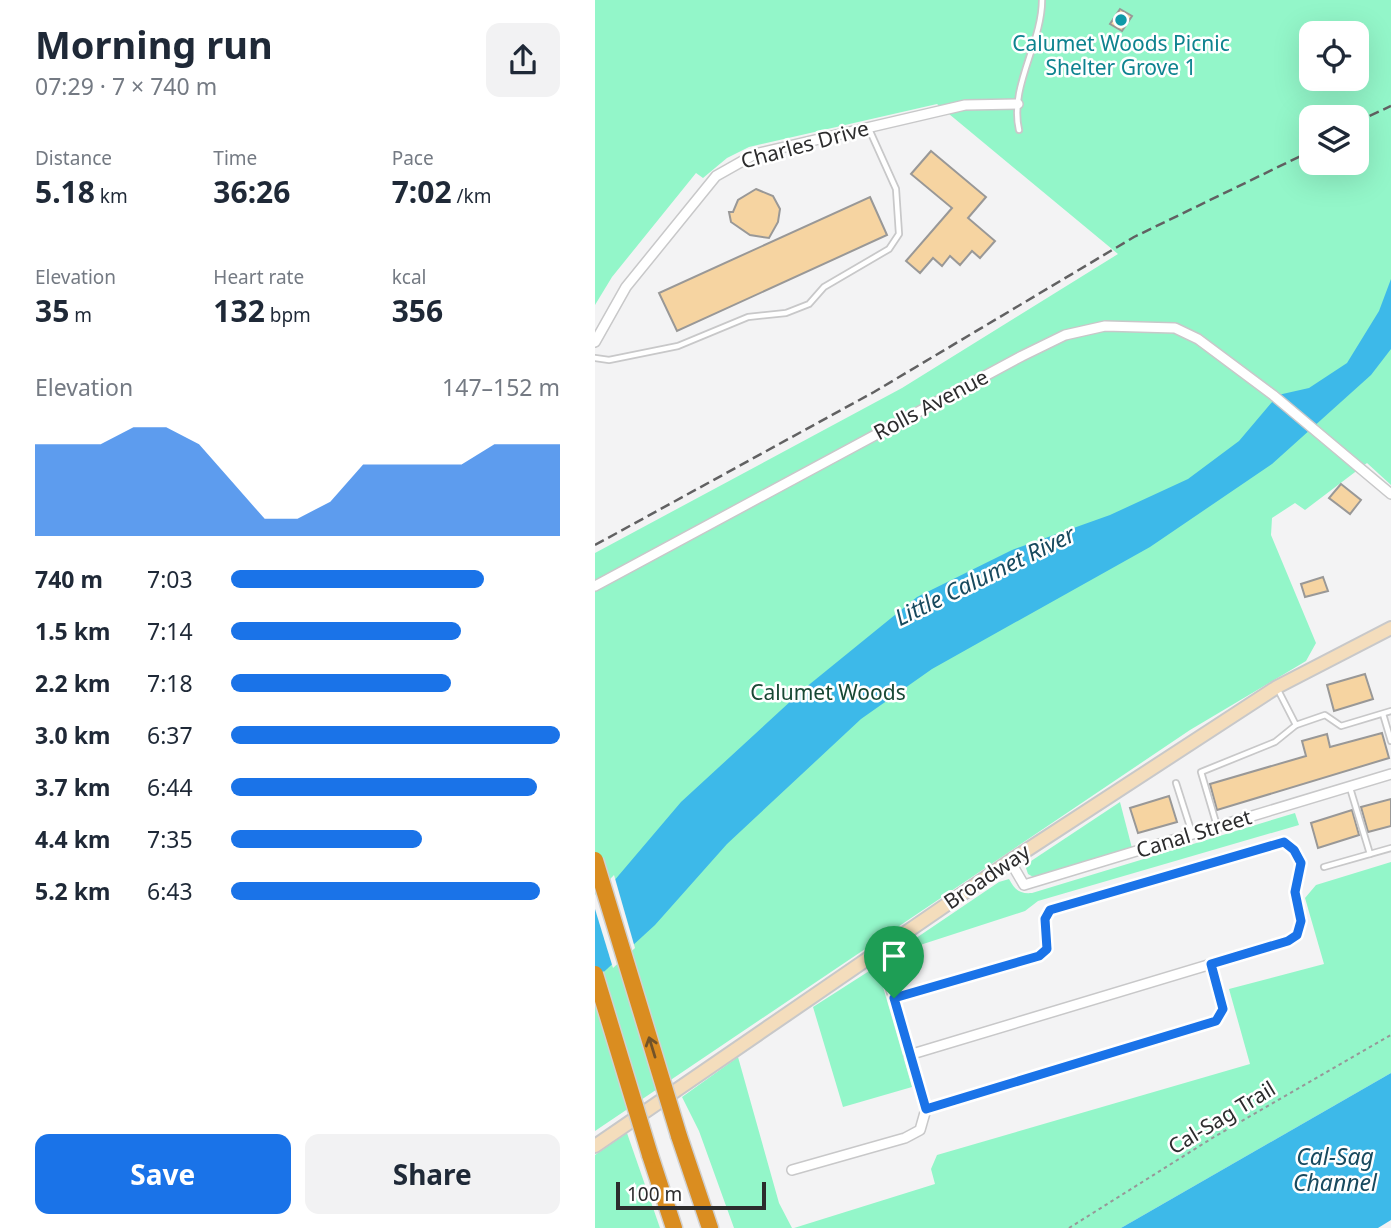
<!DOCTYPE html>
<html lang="en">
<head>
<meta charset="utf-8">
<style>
	:root { --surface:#fff; --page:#f2f2f3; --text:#1f2937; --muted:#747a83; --accent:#1a73e8 }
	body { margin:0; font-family:"Noto Sans",sans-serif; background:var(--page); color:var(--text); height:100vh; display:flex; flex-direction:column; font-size:26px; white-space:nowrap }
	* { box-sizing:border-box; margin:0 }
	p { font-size:23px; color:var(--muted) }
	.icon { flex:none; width:38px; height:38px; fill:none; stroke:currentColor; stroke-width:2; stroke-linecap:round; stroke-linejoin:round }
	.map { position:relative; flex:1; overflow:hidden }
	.details { display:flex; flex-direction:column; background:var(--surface); width:595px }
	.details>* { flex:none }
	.controls { position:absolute; left:704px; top:21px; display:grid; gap:14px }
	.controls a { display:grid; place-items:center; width:70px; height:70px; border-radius:14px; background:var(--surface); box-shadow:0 7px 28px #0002; font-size:35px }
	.scale { position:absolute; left:21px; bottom:18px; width:150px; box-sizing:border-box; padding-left:7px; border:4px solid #2c2c2d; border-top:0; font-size:19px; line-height:24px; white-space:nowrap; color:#2c2c2d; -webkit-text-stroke:5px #fff; paint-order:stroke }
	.pin { position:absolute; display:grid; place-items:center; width:60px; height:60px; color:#fff; margin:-72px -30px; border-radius:50% 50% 50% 0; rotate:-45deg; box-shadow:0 0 7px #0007 }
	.pin .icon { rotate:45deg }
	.round { display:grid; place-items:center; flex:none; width:74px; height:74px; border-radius:14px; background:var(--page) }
	.headline { display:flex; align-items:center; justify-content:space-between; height:119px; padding:0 35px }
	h1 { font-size:38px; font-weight:700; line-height:52px }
	.metrics { display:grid; grid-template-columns:repeat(3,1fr); gap:10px; height:119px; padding:7px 35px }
	.metrics div { display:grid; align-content:center }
	.metrics b { font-size:30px; font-weight:700 }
	.metrics small { font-size:19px; font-weight:400 }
	.metrics p { font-size:19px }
	.chart { height:196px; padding:14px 35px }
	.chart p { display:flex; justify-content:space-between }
	.chart svg { width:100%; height:126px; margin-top:7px; fill:var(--accent); opacity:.7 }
	.action { display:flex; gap:14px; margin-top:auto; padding:14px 35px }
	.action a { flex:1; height:80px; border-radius:14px; background:var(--accent); color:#fff; font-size:28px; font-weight:700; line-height:80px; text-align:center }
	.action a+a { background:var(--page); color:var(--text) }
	ul { padding:0 35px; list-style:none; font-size:23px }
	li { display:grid; grid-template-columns:112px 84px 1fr; align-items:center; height:52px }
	li i { height:18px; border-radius:9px; background:var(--accent) }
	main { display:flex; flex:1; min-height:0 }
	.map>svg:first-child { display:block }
</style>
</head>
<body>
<main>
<section class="details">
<div class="headline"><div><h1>Morning run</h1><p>07:29 · 7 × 740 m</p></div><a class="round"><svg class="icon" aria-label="share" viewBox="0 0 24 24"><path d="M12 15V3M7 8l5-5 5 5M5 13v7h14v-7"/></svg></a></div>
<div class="metrics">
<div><p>Distance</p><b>5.18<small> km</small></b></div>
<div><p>Time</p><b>36:26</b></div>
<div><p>Pace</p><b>7:02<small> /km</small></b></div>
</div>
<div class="metrics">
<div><p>Elevation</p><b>35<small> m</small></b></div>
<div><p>Heart rate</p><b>132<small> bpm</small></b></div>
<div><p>kcal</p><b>356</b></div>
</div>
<div class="chart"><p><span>Elevation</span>147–152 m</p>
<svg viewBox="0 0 160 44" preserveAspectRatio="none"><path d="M0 44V12L10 12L20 12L30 6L40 6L50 12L60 25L70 38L80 38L90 32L100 19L110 19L120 19L130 19L140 12L150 12L160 12V44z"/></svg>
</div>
<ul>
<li><b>740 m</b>7:03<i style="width:77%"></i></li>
<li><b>1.5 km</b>7:14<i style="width:70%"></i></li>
<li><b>2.2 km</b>7:18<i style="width:67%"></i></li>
<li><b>3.0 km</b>6:37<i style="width:100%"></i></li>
<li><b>3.7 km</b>6:44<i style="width:93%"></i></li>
<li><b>4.4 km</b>7:35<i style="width:58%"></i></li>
<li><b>5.2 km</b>6:43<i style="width:94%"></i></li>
</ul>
<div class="action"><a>Save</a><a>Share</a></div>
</section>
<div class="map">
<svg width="796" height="1228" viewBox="0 0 796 1228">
	<rect width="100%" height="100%" fill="#f3f3f4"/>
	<g fill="#93f6c9" fill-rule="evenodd">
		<path d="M0 0H796V485L772 463 710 510 700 503 677 518 676 535 721 643 711 661 595 730 0 1131V553L307 388 523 254 342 104 154 147 132 158 108 178 101 173 17 277 0 305ZM716 33H761V79H716ZM716 117H761V163H716Z"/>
		<polygon points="525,802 537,848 440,878 433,874 430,865"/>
		<path d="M700 813 704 825 443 901 430 911 322 946 297 961 296 955 404 882 414 879C420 890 424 894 437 893Z"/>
		<polygon points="796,862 796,1073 526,1228 199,1228 340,1184 336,1169 342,1155 655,1064 634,989 729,964 710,898 721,885"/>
		<polygon points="282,966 317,1087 248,1107 218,1007"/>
		<polygon points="143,1057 184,1203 197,1228 139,1228 104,1131 87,1097"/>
		<polygon points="32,1133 65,1228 0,1228 0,1155"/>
	</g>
	<g fill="#3db9e9">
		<polygon points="796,279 796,349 776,375 677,464 555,547 337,669 266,719 132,844 60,925 0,980 0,899 7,895 86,802 210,688 322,597 417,550 515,515 593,479 644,441 683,395 714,388 752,363 784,311"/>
		<polygon points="796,1073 796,1220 783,1228 526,1228"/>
	</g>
	<polygon fill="#f3f3f4" points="19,875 40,948 18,968 0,909 0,895"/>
	<g fill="#f6d4a1" stroke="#999897" stroke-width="2">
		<polygon points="525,9 537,16 527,31 515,24"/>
		<polygon points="336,151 391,197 373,218 400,241 385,258 377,251 365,265 355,256 347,266 338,258 325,273 311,261 357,208 316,174"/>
		<polygon points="161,189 178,196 185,209 183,222 174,238 155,235 136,222 134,212 138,212 143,200"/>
		<polygon points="275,197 292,235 82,331 64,293"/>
		<polygon points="746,484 766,500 755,514 734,498"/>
		<polygon points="728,577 733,591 710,597 706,584"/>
		<polygon points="770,674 778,699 739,711 732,685"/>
		<polygon points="787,733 794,758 622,810 615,784 711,756 707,741 732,734 735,747"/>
		<polygon points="574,796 582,822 543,833 535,808"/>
		<polygon points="796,799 796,826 773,832 766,807"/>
		<polygon points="757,810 764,835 723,848 716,823"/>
	</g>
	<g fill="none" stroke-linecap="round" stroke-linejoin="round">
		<g stroke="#c8c8c9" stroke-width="8">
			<g id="lane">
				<path d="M424 130C414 87 447 43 447 0"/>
				<polyline points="0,358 14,360 83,346 153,317 191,313 214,304 229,287 294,249 304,234 301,189 274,129"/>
				<polyline points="682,688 701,725 730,715 746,726 796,711"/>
				<polyline points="788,714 796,741"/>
				<polyline points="581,783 597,833"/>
				<polyline points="755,788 775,854"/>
				<polyline points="622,826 606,772 680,742 701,725"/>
				<polyline points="729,867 796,848"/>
			</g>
		</g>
		<g stroke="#c8c8c9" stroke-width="12">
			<g id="street">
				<polyline points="0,342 31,287 121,176 160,154 370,105 423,104"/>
				<polyline points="0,586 427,356 470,335 510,326 580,328 603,339 678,395 796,494"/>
				<polyline points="415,861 429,885 796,774"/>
				<polyline points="299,998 444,956 452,949 450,919 455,910 689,842 699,850 706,863 700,892 706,921 702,935 693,941 314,1055"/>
				<polyline points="331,1109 621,1021 628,1009 616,964"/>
				<polyline points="197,1170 310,1138 325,1130 331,1109 299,998 282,951"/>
			</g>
		</g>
		<g stroke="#c8c8c9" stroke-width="16">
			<polyline id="secondary" points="0,1146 415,861 682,687 796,628"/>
		</g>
		<g stroke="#d1d1d1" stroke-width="19">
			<g id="highway">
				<polyline points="84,1136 115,1228"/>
				<polyline points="55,1155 79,1228"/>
			</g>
		</g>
		<polyline stroke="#979798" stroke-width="2" stroke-dasharray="3.5 3.5" stroke-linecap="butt" points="474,1228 619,1137 796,1035"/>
		<use href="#lane" stroke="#fff" stroke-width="4.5"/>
		<use href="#street" stroke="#fff" stroke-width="9"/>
		<use href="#secondary" stroke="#f4ddbc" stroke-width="12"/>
		<use href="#highway" stroke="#da8d20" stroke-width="16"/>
		<g stroke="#616162" stroke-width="2.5" stroke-dasharray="10 5" stroke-linecap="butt">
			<polyline points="761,122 796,106"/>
			<polyline points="0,545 279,392 539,237 716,151"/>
		</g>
		<g stroke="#d1d1d1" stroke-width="19" stroke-linecap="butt">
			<g id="highway-bridge">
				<polyline points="0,860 84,1136"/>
				<polyline points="0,974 55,1155"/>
			</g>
		</g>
		<use href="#highway-bridge" stroke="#da8d20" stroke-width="16"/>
	</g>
	<defs><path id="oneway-shaft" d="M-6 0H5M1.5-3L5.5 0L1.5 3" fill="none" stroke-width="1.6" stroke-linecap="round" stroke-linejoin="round" transform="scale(1.75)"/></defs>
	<use stroke="#725328" href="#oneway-shaft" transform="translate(57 1047) rotate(-107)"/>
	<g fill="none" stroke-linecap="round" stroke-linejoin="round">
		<g stroke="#fff" stroke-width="14">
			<polygon id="route" points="689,842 699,850 706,863 700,892 706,921 702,935 693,941 616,964 628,1009 621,1021 331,1109 299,998 444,956 452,949 450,919 455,910"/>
		</g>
		<use href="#route" stroke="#1a73e8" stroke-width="9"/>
	</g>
	<circle fill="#0f9aa8" stroke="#fff" stroke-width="2.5" cx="526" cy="20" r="7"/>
	<g text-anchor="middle" stroke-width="5" stroke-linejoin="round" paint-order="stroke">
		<g font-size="21" fill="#0d838f" stroke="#fff">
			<text x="526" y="51">Calumet Woods Picnic<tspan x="526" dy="24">Shelter Grove 1</tspan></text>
		</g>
		<g font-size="21" fill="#2c2c2d" stroke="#fff">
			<text transform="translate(210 145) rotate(-15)" y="7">Charles Drive</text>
			<text transform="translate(336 405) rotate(-28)" y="7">Rolls Avenue</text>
			<text transform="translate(599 834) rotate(-17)" y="7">Canal Street</text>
			<text transform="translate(392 877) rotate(-34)" y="7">Broadway</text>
			<text transform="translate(627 1118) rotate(-31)" y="7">Cal-Sag Trail</text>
		</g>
		<g font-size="21" fill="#184834" stroke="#fff">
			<text x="233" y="700">Calumet Woods</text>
		</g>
		<g font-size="23" font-style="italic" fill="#184a5f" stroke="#fff">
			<text transform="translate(390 576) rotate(-26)" y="8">Little Calumet River</text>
			<text x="740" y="1165">Cal-Sag<tspan x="740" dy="26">Channel</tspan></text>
		</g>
	</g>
</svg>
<div class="controls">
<a><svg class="icon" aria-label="locate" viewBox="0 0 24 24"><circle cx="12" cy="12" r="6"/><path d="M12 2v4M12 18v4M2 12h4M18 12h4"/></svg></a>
<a><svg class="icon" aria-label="layers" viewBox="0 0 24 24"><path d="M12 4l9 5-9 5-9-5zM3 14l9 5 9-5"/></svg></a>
</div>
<div class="scale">100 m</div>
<div class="pin" style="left:299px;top:998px;background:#1e9e55"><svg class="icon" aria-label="arrive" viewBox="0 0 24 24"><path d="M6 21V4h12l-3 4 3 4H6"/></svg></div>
</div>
</main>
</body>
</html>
